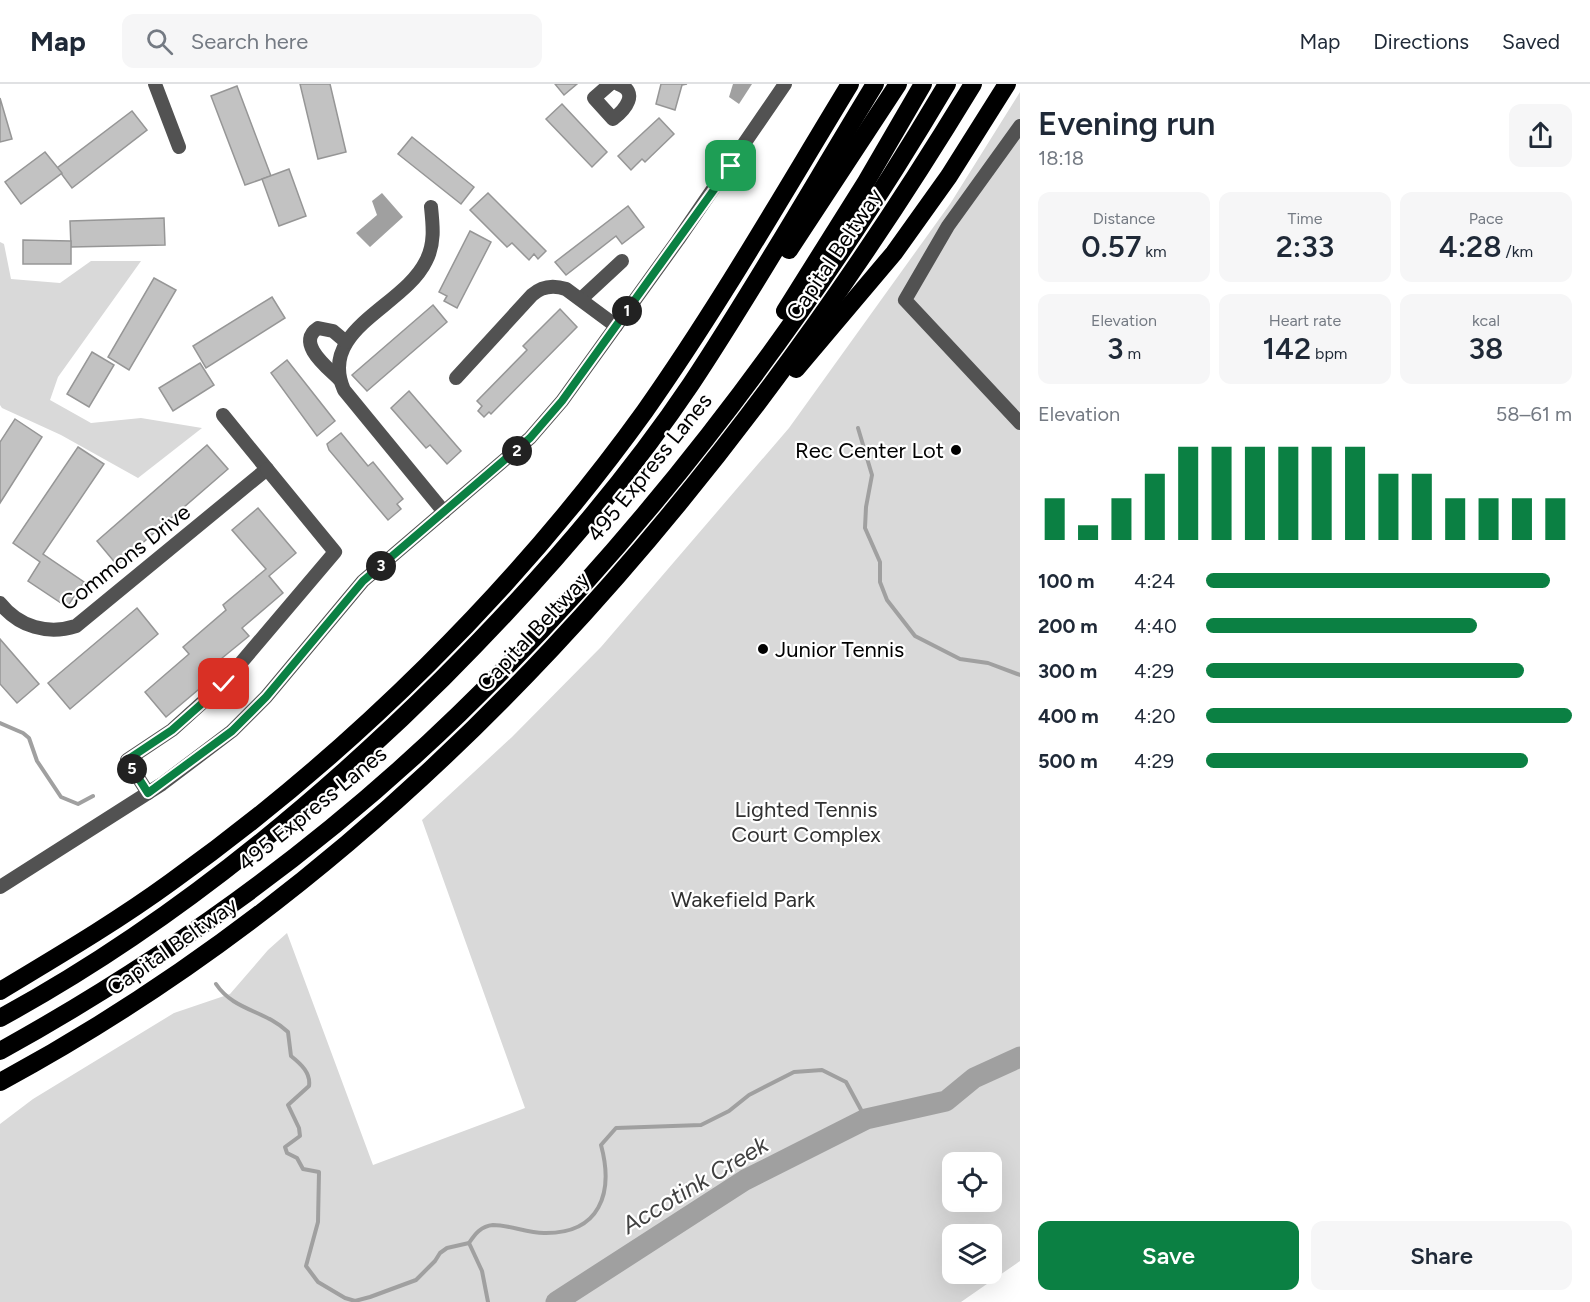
<!DOCTYPE html>
<html lang="en">
<head>
<meta charset="utf-8">
<style>
	:root { --surface:#fff; --page:#f6f6f7; --text:#1f2937; --muted:#747a83; --line:#e0e1e3; --accent:#0b8043 }
	body { margin:0; font-family:Figtree,sans-serif; background:var(--page); color:var(--text); height:100vh; display:flex; flex-direction:column; font-size:22px; white-space:nowrap }
	* { box-sizing:border-box; margin:0 }
	p { font-size:20px; color:var(--muted) }
	.icon { flex:none; width:33px; height:33px; fill:none; stroke:currentColor; stroke-width:2; stroke-linecap:round; stroke-linejoin:round }
	.map { position:relative; flex:1; overflow:hidden }
	.panel { display:flex; flex-direction:column; background:var(--surface); width:570px }
	.panel>* { flex:none }
	.controls { position:absolute; left:942px; top:1068px; display:grid; gap:12px }
	.controls a { display:grid; place-items:center; width:60px; height:60px; border-radius:12px; background:var(--surface); box-shadow:0 6px 24px #0002; font-size:30px }
	.pin { position:absolute; display:grid; place-items:center; width:51px; height:51px; color:#fff; margin:-26px; border-radius:12px; box-shadow:0 3px 9px #0006 }
	.km { position:absolute; width:30px; height:30px; margin:-15px; border-radius:50%; background:#222; color:#fff; font-size:16px; line-height:30px; text-align:center }
	.round { display:grid; place-items:center; flex:none; width:63px; height:63px; border-radius:12px; background:var(--page) }
	.headline { display:flex; align-items:center; justify-content:space-between; height:102px; padding:0 18px }
	h1 { font-size:33px; font-weight:600; line-height:45px }
	.metrics { display:grid; grid-template-columns:repeat(3,1fr); gap:9px; height:102px; padding:6px 18px }
	.metrics div { display:grid; align-content:center; border-radius:12px; background:var(--page); text-align:center }
	.metrics b { font-size:30px; font-weight:600 }
	.metrics small { font-size:16px; font-weight:400 }
	.metrics p { font-size:16px }
	.chart { height:168px; padding:12px 18px }
	.chart p { display:flex; justify-content:space-between }
	.chart svg { width:100%; height:108px; margin-top:6px; stroke:var(--accent); stroke-width:6 }
	.primary-button { display:flex; gap:12px; margin-top:auto; padding:12px 18px }
	.primary-button a { flex:1; height:69px; border-radius:12px; background:var(--accent); color:#fff; font-size:24px; font-weight:600; line-height:69px; text-align:center }
	.primary-button a+a { background:var(--page); color:var(--text) }
	ul { padding:0 18px; list-style:none; font-size:20px }
	li { display:grid; grid-template-columns:96px 72px 1fr; align-items:center; height:45px }
	li i { height:15px; border-radius:8px; background:var(--accent) }
	header { display:flex; align-items:center; gap:36px; box-sizing:border-box; height:84px; padding:0 30px; background:var(--surface); border-bottom:2px solid var(--line) }
	header strong { font-size:28px }
	nav { display:flex; gap:33px; margin-inline-start:auto; font-size:21px }
	.search { width:420px; height:54px; background:var(--page); display:flex; align-items:center; gap:15px; box-sizing:border-box; padding:0 21px; border-radius:12px; color:var(--muted); font-size:22px }
	main { display:flex; flex:1; min-height:0 }
	.map>svg:first-child { display:block }
</style>
</head>
<body>
<header>
<strong>Map</strong>
<div class="search"><svg class="icon" aria-label="search" viewBox="0 0 24 24"><circle cx="10" cy="10" r="6"/><path d="M15 15l6 6"/></svg>Search here</div>
<nav><a>Map</a><a>Directions</a><a>Saved</a></nav>
</header>
<main>
<div class="map">
<svg width="1020" height="1218" viewBox="0 0 1020 1218">
	<rect width="100%" height="100%" fill="#fff"/>
	<g fill="#d9d9d9" fill-rule="evenodd">
		<path d="M1020 8V1177L961 1218H0V1040L33 1015 174 929 230 910 268 866 287 849 373 1081 525 1024 422 736 512 653 601 563 789 344 950 120ZM952 1078H992V1118H952ZM952 1150H992V1190H952Z"/>
		<polygon points="0,158 4,160 11,195 60,199 91,177 141,177 58,293 50,316 91,339 141,334 202,344 138,394 61,351 2,324 0,321"/>
	</g>
	<g fill="#a0a0a0">
		<polygon points="733,0 752,0 739,20 729,13"/>
		<polygon points="382,109 403,133 370,163 356,149 377,131 372,117"/>
	</g>
	<g fill="none" stroke-linecap="round" stroke-linejoin="round">
		<g stroke="#a0a0a0" stroke-width="4">
			<polyline points="858,344 872,391 866,423 865,444 880,478 880,498 887,516 915,552 960,575 988,579 1020,591"/>
			<polyline points="0,639 23,649 29,654 37,677 61,713 78,720 93,712"/>
			<path d="M216 900C234 927 265 926 288 948L291 972C301 980 311 989 309 1002L288 1021 299 1044 300 1052 285 1063 287 1069 297 1074 303 1085 319 1088 318 1138 306 1182 318 1198 345 1214 355 1217 370 1213 416 1196 435 1177 440 1169 447 1164 469 1159"/>
			<path d="M488 1218 482 1187 469 1159C475 1150 481 1142 493 1141 510 1141 527 1149 544 1149 600 1150 614 1109 601 1061L616 1044 701 1041 729 1027 749 1011 794 988 822 986 846 998 866 1035"/>
		</g>
		<polyline stroke="#a0a0a0" stroke-width="21" points="556,1218 745,1096 866,1035 946,1017 974,994 1020,973"/>
	</g>
	<g fill="#c2c2c2" stroke="#969696" stroke-width="1.5">
		<polygon points="300,0 330,0 346,68 318,75"/>
		<polygon points="555,0 577,0 564,11"/>
		<polygon points="661,0 687,0 682,1 675,26 656,20"/>
		<polygon points="237,2 271,92 245,101 211,12"/>
		<polygon points="0,14 12,55 0,58"/>
		<polygon points="562,20 607,68 592,83 546,35"/>
		<polygon points="132,27 147,46 72,104 57,84"/>
		<polygon points="659,34 674,50 645,78 642,75 631,86 618,72"/>
		<polygon points="412,53 474,103 461,120 398,70"/>
		<polygon points="45,68 62,89 21,120 5,98"/>
		<polygon points="289,85 306,132 279,142 262,95"/>
		<polygon points="488,109 546,167 538,175 534,170 529,176 512,159 507,163 470,126"/>
		<polygon points="628,122 644,143 622,160 616,152 566,191 555,178"/>
		<polygon points="164,134 165,161 71,163 70,137"/>
		<polygon points="470,147 491,158 457,224 444,217 447,212 439,208"/>
		<polygon points="23,156 71,157 71,180 23,180"/>
		<polygon points="154,194 176,206 129,286 108,273"/>
		<polygon points="272,213 285,234 206,284 193,262"/>
		<polygon points="433,221 447,238 367,307 352,291"/>
		<polygon points="560,225 577,243 491,330 489,328 484,333 478,327 482,322 477,317 527,266 523,262"/>
		<polygon points="92,268 114,281 89,323 67,310"/>
		<polygon points="287,276 335,337 317,352 271,289"/>
		<polygon points="200,279 214,301 173,327 159,304"/>
		<polygon points="409,307 461,367 447,380 430,361 426,364 391,324"/>
		<polygon points="15,335 42,353 0,419 0,358"/>
		<polygon points="341,349 368,382 373,378 403,415 397,420 401,425 388,436 329,366 327,360"/>
		<polygon points="207,361 228,385 117,481 97,457"/>
		<polygon points="78,363 104,380 43,470 84,498 67,523 28,497 40,478 13,459"/>
		<polygon points="258,424 296,469 269,492 283,509 242,544 249,552 205,588 211,595 166,633 145,608 189,570 183,563 226,526 223,521 266,485 232,446"/>
		<polygon points="137,524 158,550 70,625 48,599"/>
		<polygon points="0,555 39,600 17,619 0,600"/>
	</g>
	<g fill="none" stroke-linecap="round" stroke-linejoin="round">
		<g stroke="#525252" stroke-width="14">
			<polyline points="155,0 179,63"/>
			<path d="M610 0 594 14 613 35C625 26 640 8 618 0"/>
			<polyline points="1020,42 948,142 905,216 1020,339"/>
			<path d="M431 123C433 142 435 160 426 177 404 223 317 245 344 306L444 428"/>
			<polyline points="581,215 622,177"/>
			<path d="M456 294 532 211C542 202 554 201 566 205L616 242"/>
			<path d="M339 295C328 284 295 259 318 244L333 247 346 258"/>
			<path d="M0 519C19 543 48 551 76 542L267 385 223 331"/>
			<polyline points="148,709 127,676 172,646 223,600 335,468 267,385"/>
			<polyline points="0,803 162,700 232,647 266,613 363,497 530,354 562,317 678,156 785,0"/>
		</g>
		<g stroke="#000" stroke-width="18">
			<polyline points="789,166 898,0"/>
			<polyline points="785,227 866,98 923,0"/>
			<polyline points="796,285 894,169 949,92 1007,0"/>
			<path d="M0 907C58 872 116 838 171 798 349 671 517 505 645 327 719 222 783 110 850 0"/>
			<path d="M0 934C164 845 311 725 443 594 534 503 619 407 691 300 756 202 814 100 875 0"/>
			<path d="M0 967C166 875 323 762 459 630 650 445 812 228 947 0"/>
			<path d="M0 998C417 773 730 400 973 0"/>
		</g>
	</g>
	<g fill="none" stroke-linecap="round" stroke-linejoin="round">
		<g stroke="#fff" stroke-width="12">
			<polyline id="route" points="224,600 172,646 127,676 148,709 232,647 266,613 363,497 530,354 562,317 731,82"/>
		</g>
		<use href="#route" stroke="#0b8043" stroke-width="8"/>
	</g>
	<g fill="#000" stroke="#fff" stroke-width="2">
		<circle cx="956" cy="366" r="6"/>
		<circle cx="763" cy="565" r="6"/>
	</g>
	<g text-anchor="middle" stroke-width="4.5" stroke-linejoin="round" paint-order="stroke">
		<g font-size="22" fill="#000" stroke="#fff">
			<text transform="translate(834 170) rotate(-56)" y="8">Capital Beltway</text>
			<text transform="translate(649 383) rotate(-51)" y="8">495 Express Lanes</text>
			<text transform="translate(125 473) rotate(-38)" y="8">Commons Drive</text>
			<text transform="translate(533 547) rotate(-47)" y="8">Capital Beltway</text>
			<text transform="translate(312 724) rotate(-39)" y="8">495 Express Lanes</text>
			<text transform="translate(172 862) rotate(-35)" y="8">Capital Beltway</text>
		</g>
		<g font-size="22" fill="#000" stroke="#fff" text-anchor="end">
			<text x="944" y="374">Rec Center Lot</text>
			<text x="775" y="573" text-anchor="start">Junior Tennis</text>
		</g>
		<g font-size="22" fill="#303030" stroke="#fff">
			<text x="806" y="733">Lighted Tennis<tspan x="806" dy="25">Court Complex</tspan></text>
			<text x="743" y="823">Wakefield Park</text>
		</g>
		<g font-size="24" font-style="italic" fill="#414141" stroke="#fff">
			<text transform="translate(695 1101) rotate(-31)" y="8">Accotink Creek</text>
		</g>
	</g>
</svg>
<div class="controls">
<a><svg class="icon" aria-label="locate" viewBox="0 0 24 24"><circle cx="12" cy="12" r="6"/><path d="M12 2v4M12 18v4M2 12h4M18 12h4"/></svg></a>
<a><svg class="icon" aria-label="layers" viewBox="0 0 24 24"><path d="M12 4l9 5-9 5-9-5zM3 14l9 5 9-5"/></svg></a>
</div>
<div class="pin" style="left:731px;top:82px;background:#1e9e55"><svg class="icon" aria-label="arrive" viewBox="0 0 24 24"><path d="M6 21V4h12l-3 4 3 4H6"/></svg></div>
<div class="pin" style="left:224px;top:600px;background:#d93025"><svg class="icon" aria-label="check" viewBox="0 0 24 24"><path d="M5 12l5 5 9-10"/></svg></div>
<b class="km" style="left:627px;top:227px">1</b>
<b class="km" style="left:517px;top:367px">2</b>
<b class="km" style="left:381px;top:482px">3</b>
<b class="km" style="left:132px;top:685px">5</b>
</div>
<section class="panel">
<div class="headline"><div><h1>Evening run</h1><p>18:18</p></div><a class="round"><svg class="icon" aria-label="share" viewBox="0 0 24 24"><path d="M12 15V3M7 8l5-5 5 5M5 13v7h14v-7"/></svg></a></div>
<div class="metrics">
<div><p>Distance</p><b>0.57<small> km</small></b></div>
<div><p>Time</p><b>2:33</b></div>
<div><p>Pace</p><b>4:28<small> /km</small></b></div>
</div>
<div class="metrics">
<div><p>Elevation</p><b>3<small> m</small></b></div>
<div><p>Heart rate</p><b>142<small> bpm</small></b></div>
<div><p>kcal</p><b>38</b></div>
</div>
<div class="chart"><p><span>Elevation</span>58–61 m</p>
<svg viewBox="0 0 160 44" preserveAspectRatio="none"><path d="M5 44V27M15 44V38M25 44V27M35 44V17M45 44V6M55 44V6M65 44V6M75 44V6M85 44V6M95 44V6M105 44V17M115 44V17M125 44V27M135 44V27M145 44V27M155 44V27"/></svg>
</div>
<ul>
<li><b>100 m</b>4:24<i style="width:94%"></i></li>
<li><b>200 m</b>4:40<i style="width:74%"></i></li>
<li><b>300 m</b>4:29<i style="width:87%"></i></li>
<li><b>400 m</b>4:20<i style="width:100%"></i></li>
<li><b>500 m</b>4:29<i style="width:88%"></i></li>
</ul>
<div class="primary-button"><a>Save</a><a>Share</a></div>
</section>
</main>
</body>
</html>
